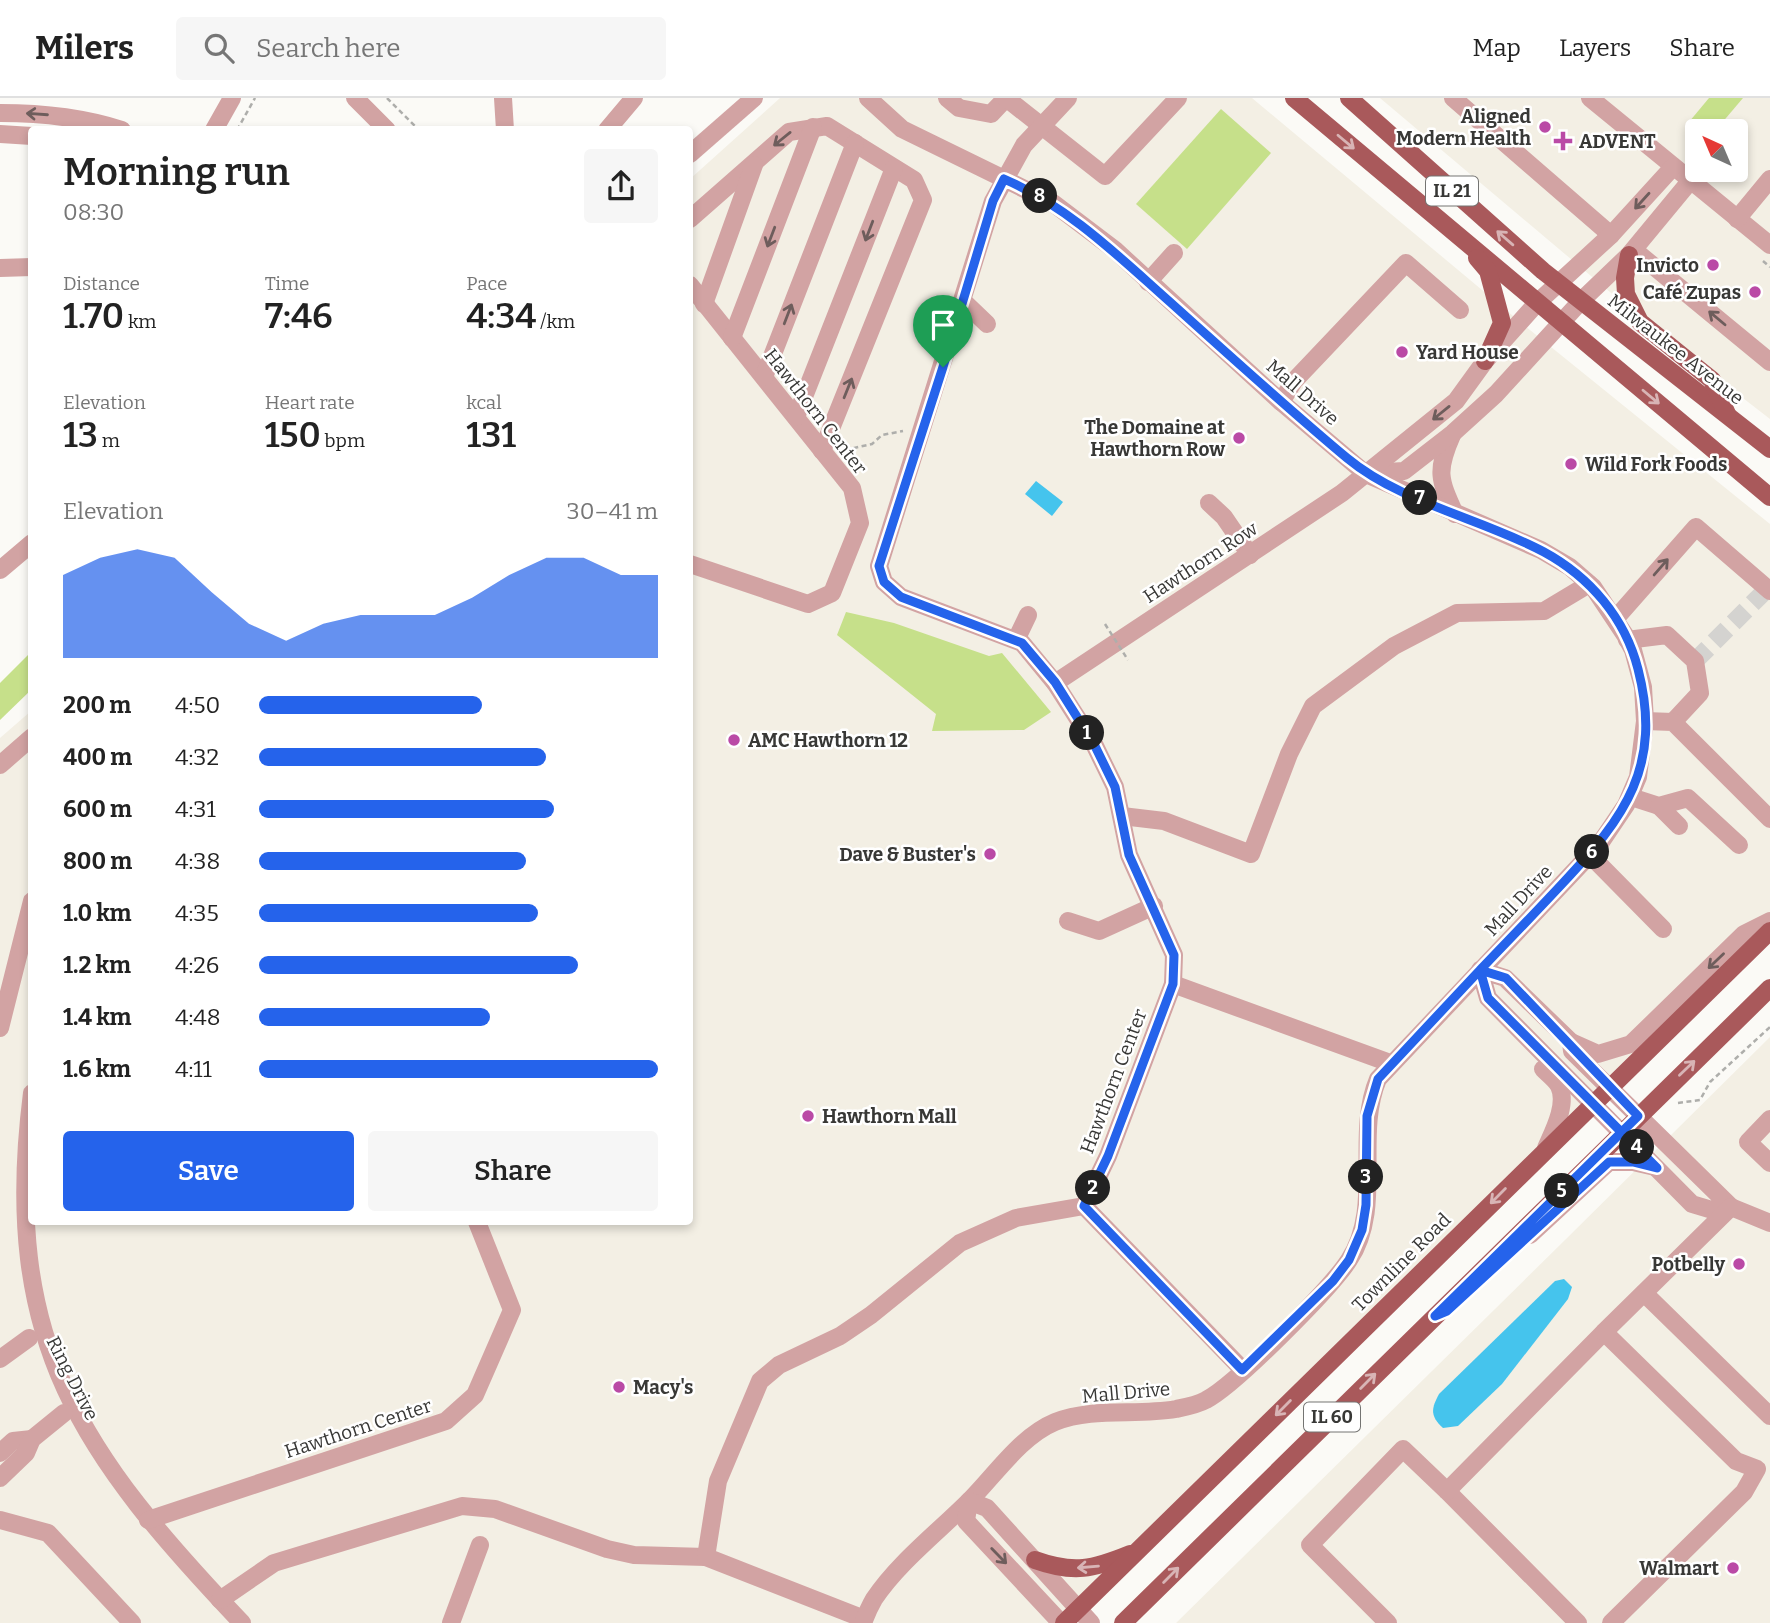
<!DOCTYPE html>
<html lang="en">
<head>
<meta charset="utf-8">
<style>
	:root { --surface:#fff; --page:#f6f6f6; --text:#222; --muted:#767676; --line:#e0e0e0; --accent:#2563eb }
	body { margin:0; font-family:Bitter,serif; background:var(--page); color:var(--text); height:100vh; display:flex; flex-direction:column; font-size:26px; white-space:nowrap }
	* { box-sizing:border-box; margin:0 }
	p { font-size:23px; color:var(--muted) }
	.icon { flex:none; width:38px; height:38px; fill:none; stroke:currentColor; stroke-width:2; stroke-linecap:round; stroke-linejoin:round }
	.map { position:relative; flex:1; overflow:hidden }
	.panel { position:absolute; left:28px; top:28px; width:665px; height:1099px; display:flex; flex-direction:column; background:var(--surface); border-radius:7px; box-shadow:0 4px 10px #0003 }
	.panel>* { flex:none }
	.needle { width:46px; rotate:316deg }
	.buttons { position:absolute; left:1685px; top:21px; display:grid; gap:14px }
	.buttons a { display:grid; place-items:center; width:63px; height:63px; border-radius:7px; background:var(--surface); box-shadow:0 4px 10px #0003; font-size:35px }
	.pin { position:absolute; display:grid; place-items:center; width:60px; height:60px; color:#fff; margin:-72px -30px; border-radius:50% 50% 50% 0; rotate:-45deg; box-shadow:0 0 7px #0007 }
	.pin .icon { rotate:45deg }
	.km { position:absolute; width:35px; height:35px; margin:-18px; border-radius:50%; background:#222; color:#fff; font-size:19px; line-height:35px; text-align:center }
	.round { display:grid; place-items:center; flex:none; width:74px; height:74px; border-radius:7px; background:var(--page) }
	.overview { display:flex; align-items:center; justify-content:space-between; height:119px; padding:0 35px }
	h1 { font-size:38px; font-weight:600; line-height:52px }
	.figures { display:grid; grid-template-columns:repeat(3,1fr); gap:10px; height:119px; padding:7px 35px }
	.figures div { display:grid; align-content:center }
	.figures b { font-size:35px; font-weight:600 }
	.figures small { font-size:19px; font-weight:400 }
	.figures p { font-size:19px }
	.chart { height:196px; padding:14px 35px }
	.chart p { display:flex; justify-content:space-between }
	.chart svg { width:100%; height:126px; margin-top:7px; fill:var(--accent); opacity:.7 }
	.primary-button { display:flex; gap:14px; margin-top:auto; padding:14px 35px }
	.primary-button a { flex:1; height:80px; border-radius:7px; background:var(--accent); color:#fff; font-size:28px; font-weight:600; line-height:80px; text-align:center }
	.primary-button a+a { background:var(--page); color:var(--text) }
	ul { padding:0 35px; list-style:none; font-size:23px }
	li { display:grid; grid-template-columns:112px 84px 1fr; align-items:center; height:52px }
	li i { height:18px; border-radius:9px; background:var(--accent) }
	header { display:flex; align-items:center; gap:42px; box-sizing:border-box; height:98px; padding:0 35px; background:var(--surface); border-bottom:2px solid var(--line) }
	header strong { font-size:33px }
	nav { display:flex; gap:38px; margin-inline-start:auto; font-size:24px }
	.search { width:490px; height:63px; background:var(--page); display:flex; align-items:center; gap:18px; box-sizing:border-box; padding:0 24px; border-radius:7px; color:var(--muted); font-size:26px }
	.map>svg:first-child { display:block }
</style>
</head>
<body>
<header>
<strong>Milers</strong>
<div class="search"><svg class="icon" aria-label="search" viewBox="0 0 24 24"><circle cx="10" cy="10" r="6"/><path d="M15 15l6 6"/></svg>Search here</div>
<nav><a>Map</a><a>Layers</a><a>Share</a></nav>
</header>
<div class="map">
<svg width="1770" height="1525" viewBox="0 0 1770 1525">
	<rect width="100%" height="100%" fill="#fbfaf6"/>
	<g fill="#f3efe4" fill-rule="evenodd">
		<polygon points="780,0 1252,0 1530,232 1770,426 1770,820 1052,1525 0,1525 0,640 31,613 32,1124 690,1124 690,81"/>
		<path d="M1380 0H1770V321L1655 232ZM1698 33H1736V72H1698Z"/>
		<polygon points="1770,939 1770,1525 1176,1525 1566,1141"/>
	</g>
	<g fill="#c6e08a">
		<polygon points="1709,0 1743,0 1715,33 1700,33 1689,24"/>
		<polygon points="1221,11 1271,55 1187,151 1136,106"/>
		<polygon points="846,514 894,525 989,558 1002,555 1051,614 1024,632 932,633 936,616 837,537"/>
		<polygon points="31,554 31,592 0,622 0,585"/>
	</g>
	<g fill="#45c4ed">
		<polygon points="1036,383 1063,404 1052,418 1025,396"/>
		<path d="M1564 1181 1572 1189 1568 1201 1502 1286 1458 1328 1443 1330C1430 1318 1431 1311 1439 1296L1555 1183Z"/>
	</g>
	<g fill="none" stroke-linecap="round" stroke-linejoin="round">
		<polyline stroke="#d4d3d0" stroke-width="18" stroke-dasharray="18 9" stroke-linecap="butt" points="1695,563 1767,491"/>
		<g stroke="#aeaeab" stroke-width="2.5" stroke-dasharray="5 3.5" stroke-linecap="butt">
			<polyline points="387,0 419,32"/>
			<polyline points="237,32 255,0"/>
			<polyline points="1763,163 1770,169"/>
			<polyline points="845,352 872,346 882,337 903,333"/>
			<polyline points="1678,1005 1700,1002 1710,984 1770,929"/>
		</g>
		<g stroke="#d2a3a3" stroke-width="18">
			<polyline points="355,0 387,32"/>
			<polyline points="503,0 505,32"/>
			<polyline points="947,0 959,10 991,16 1006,0"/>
			<polyline points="1006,0 1105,78 1178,0"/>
			<polyline points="1453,0 1611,137"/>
			<polyline points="1590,0 1770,147"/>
			<path d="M0 15C42 15 82 19 122 32"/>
			<polyline points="214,32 232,0"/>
			<polyline points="607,32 634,0"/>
			<polyline points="0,36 32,38"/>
			<polyline points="690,56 754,0"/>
			<polyline points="690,121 789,34 827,28 914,82 923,102 822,353"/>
			<polyline points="1737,121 1770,81"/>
			<polyline points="1634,152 1770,264"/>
			<polyline points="0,170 32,169"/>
			<polyline points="1148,184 1174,155"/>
			<polyline points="690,187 852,390 860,425 832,495 808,506 690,466"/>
			<polyline points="964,204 987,226"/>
			<polyline points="704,206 754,67"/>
			<polyline points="732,240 813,29"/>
			<polyline points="764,279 855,45"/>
			<polyline points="1281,304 1294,283 1406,165 1460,212"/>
			<polyline points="796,319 894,70"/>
			<path d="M1452 337C1436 373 1439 381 1455 416"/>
			<polyline points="1370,375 1404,373 1453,335 1496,296 1581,203 1629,157 1691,82"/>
			<polyline points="1209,405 1224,419 1250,457"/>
			<polyline points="0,472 32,445"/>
			<polyline points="1616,520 1696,429 1770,493"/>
			<polyline points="1016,542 1028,517"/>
			<polyline points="1627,542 1667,537 1695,563 1700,595 1673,624"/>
			<polyline points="1055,585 1342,395 1456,303 1485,263 1537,205 1611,137 1673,69"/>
			<polyline points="1645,623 1673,624 1770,721"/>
			<polyline points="0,667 32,639"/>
			<polyline points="1631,699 1659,708 1688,700 1739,747"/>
			<polyline points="1659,708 1679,728"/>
			<polyline points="1122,718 1164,723 1251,756 1289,656 1313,608 1394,548 1457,515 1544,513 1589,486"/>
			<polyline points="1590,757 1663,831"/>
			<polyline points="1068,823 1099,833 1154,808"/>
			<polygon points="1480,872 1505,880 1571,944 1572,953 1731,1109 1712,1112 1692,1106 1488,900"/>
			<polyline points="1173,886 1390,965"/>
			<polyline points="0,930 32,803"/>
			<polyline points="1571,944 1598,956 1631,946 1744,836 1770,823"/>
			<path d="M1543 971C1548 976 1556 982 1559 988 1568 1006 1553 1034 1546 1050"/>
			<path d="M32 995C0 1246 83 1357 242 1525"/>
			<polyline points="1770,1021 1748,1044 1770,1065"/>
			<polyline points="1084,1108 1243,1272"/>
			<polyline points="1530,1137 1609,1064 1633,1064 1655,1069"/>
			<polyline points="1644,1195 1770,1318"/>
			<polyline points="0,1261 29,1240"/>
			<polyline points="0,1355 13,1343 32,1341"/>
			<polyline points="0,1380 26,1355 32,1341 64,1315"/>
			<polyline points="1447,1393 1578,1525"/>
			<polyline points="0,1422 48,1435 132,1525"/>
			<polyline points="148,1422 446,1323 475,1297 512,1212 477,1124"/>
			<polyline points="220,1502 274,1465 462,1408 495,1411 607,1451 634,1457 706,1459"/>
			<polyline points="864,1521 706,1459 718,1383 760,1283 779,1267 840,1238 871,1217 960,1145 1016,1120 1084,1108 1108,1058 1173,886 1174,857 1129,757 1115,689 1094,646 1055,585 1022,545 901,499 884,484 879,468 993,103 1024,47 1068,0"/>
			<polyline points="451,1525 480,1447"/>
			<path d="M863 1525C866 1517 870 1508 874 1501 899 1464 938 1434 970 1402 995 1377 1021 1338 1055 1324 1093 1309 1136 1318 1176 1311 1186 1309 1197 1307 1206 1302 1235 1287 1331 1190 1349 1162 1384 1109 1354 1038 1378 981L1599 747 1626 707 1638 679 1645 623 1643 589 1633 552 1625 537 1593 489 1570 469 1541 452 1366 376 1281 304 1115 152 1053 105 902 31 868 0"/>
			<polyline points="1061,1525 966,1423 969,1403 987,1410 1091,1525"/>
			<polyline points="1388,1525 1310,1447 1403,1351 1447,1393 1604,1234"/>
			<polyline points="1611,1525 1744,1394 1757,1371 1736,1363 1604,1234 1731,1109 1770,1125"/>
		</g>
		<g stroke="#a9595b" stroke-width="18">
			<polyline points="1294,0 1770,399"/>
			<polyline points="1349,0 1543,173 1770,351"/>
			<polyline points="1629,157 1625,180 1626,196 1640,224 1712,282 1727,316"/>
			<polyline points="1477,160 1488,173 1502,225 1485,263"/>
			<path d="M1035 1462C1074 1476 1093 1471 1130 1456"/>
			<polyline points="1064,1525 1770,833"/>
			<polyline points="1123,1525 1770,890"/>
		</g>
		<polyline stroke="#aeaeab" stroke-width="2.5" stroke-dasharray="5 3.5" stroke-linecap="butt" points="1105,526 1128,562"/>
	</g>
	<defs><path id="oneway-shaft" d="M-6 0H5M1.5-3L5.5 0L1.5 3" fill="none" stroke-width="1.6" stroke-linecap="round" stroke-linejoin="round" transform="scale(1.75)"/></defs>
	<g stroke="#6e5d5c">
		<use href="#oneway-shaft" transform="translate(37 16) rotate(-176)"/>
		<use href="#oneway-shaft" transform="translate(782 41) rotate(141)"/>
		<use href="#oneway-shaft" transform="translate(1642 103) rotate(132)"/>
		<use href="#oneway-shaft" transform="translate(869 133) rotate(111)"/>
		<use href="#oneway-shaft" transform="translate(771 139) rotate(111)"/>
		<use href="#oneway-shaft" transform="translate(788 216) rotate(-69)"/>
		<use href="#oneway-shaft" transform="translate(1717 220) rotate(-140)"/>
		<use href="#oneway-shaft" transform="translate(848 290) rotate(-68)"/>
		<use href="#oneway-shaft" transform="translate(1441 315) rotate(141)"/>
		<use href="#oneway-shaft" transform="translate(1661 469) rotate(-49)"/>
		<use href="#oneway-shaft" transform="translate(1716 863) rotate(136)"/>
		<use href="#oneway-shaft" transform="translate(999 1458) rotate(46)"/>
	</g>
	<g stroke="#d8b4b5">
		<use href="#oneway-shaft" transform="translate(1346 44) rotate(40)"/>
		<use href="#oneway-shaft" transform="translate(1505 140) rotate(-139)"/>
		<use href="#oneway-shaft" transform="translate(1651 299) rotate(40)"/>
		<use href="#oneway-shaft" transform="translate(1687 970) rotate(-44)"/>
		<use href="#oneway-shaft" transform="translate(1498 1098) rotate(135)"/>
		<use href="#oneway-shaft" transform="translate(1368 1283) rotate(-45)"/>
		<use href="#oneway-shaft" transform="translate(1283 1310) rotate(135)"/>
		<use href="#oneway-shaft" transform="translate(1088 1469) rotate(175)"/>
		<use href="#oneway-shaft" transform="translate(1171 1477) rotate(-45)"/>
	</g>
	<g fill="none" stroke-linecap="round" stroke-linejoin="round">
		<g stroke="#fff" stroke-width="14">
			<path id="route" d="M943 269 879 468 884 484 901 499 1022 545 1055 584 1094 646 1115 689 1129 757 1174 857 1173 886 1108 1058 1084 1108 1242 1272 1333 1183 1349 1162 1362 1132 1366 1107 1367 1018 1378 981 1480 872 1488 900 1657 1070 1633 1064H1609L1447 1213 1435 1218C1503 1151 1571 1084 1638 1018L1506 880 1480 872C1507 844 1535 815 1562 786 1625 719 1663 668 1638 571 1625 520 1590 479 1544 454 1483 421 1401 405 1347 360 1287 310 1228 256 1170 204 1117 157 1070 110 1004 81L993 103 943 269"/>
		</g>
		<use href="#route" stroke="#2563eb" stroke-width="9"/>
	</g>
	<g fill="#ba4aa6" stroke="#fff" stroke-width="2.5">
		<circle cx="1545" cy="29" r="7"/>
		<path d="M1559.5 32.5h7v7h7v7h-7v7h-7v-7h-7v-7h7z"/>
		<circle cx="1713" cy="167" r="7"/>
		<circle cx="1755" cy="194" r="7"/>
		<circle cx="1402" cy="254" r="7"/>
		<circle cx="1239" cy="340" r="7"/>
		<circle cx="1571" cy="366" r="7"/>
		<circle cx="734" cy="642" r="7"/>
		<circle cx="990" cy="756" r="7"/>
		<circle cx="808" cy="1018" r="7"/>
		<circle cx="1739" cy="1166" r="7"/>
		<circle cx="619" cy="1289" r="7"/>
		<circle cx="1733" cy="1470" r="7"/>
	</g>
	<g text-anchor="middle" stroke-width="5" stroke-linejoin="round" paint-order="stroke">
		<g fill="#fff" stroke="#747472" stroke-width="2">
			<rect x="1426" y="78.5" width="52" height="29" rx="5"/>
			<rect x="1304" y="1304.5" width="56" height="29" rx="5"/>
		</g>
		<g font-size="18" font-weight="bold" fill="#383836">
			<text x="1452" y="99">IL 21</text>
			<text x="1332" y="1325">IL 60</text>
		</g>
		<g font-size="19" font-weight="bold" fill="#383836" stroke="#fff" text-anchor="end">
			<text x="1531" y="25">Aligned<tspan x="1531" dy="22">Modern Health</tspan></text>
			<text x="1579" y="50" text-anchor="start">ADVENT</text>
			<text x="1699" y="174">Invicto</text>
			<text x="1741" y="201">Café Zupas</text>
			<text x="1416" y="261" text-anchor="start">Yard House</text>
			<text x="1225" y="336">The Domaine at<tspan x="1225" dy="22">Hawthorn Row</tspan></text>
			<text x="1585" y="373" text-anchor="start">Wild Fork Foods</text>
			<text x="748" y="649" text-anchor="start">AMC Hawthorn 12</text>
			<text x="976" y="763">Dave &amp; Buster's</text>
			<text x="822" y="1025" text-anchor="start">Hawthorn Mall</text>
			<text x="1725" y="1173">Potbelly</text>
			<text x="633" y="1296" text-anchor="start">Macy's</text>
			<text x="1719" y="1477">Walmart</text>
		</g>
		<g font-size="19" fill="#383836" stroke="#fff">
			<text transform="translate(1676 251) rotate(38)" y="7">Milwaukee Avenue</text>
			<text transform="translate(1303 294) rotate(41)" y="7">Mall Drive</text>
			<text transform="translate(816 313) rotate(52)" y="7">Hawthorn Center</text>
			<text transform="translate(1200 464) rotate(-33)" y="7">Hawthorn Row</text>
			<text transform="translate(1518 802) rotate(-47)" y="7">Mall Drive</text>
			<text transform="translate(1113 983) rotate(-69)" y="7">Hawthorn Center</text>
			<text transform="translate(1401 1164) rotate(-45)" y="7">Townline Road</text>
			<text transform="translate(73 1280) rotate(63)" y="7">Ring Drive</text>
			<text transform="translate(1126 1294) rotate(-5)" y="7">Mall Drive</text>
			<text transform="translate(358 1330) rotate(-18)" y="7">Hawthorn Center</text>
		</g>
	</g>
</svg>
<div class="buttons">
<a><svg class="needle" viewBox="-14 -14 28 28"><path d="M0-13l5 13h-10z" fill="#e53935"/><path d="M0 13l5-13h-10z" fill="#767676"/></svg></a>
</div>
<div class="pin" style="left:943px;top:269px;background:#1e9e55"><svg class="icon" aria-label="arrive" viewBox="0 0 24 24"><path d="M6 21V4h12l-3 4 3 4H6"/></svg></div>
<b class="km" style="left:1087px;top:635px">1</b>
<b class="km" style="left:1093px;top:1090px">2</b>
<b class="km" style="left:1366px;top:1079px">3</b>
<b class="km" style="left:1637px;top:1049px">4</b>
<b class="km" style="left:1562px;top:1093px">5</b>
<b class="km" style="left:1592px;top:754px">6</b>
<b class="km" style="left:1420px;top:400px">7</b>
<b class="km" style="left:1040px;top:98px">8</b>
<section class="panel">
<div class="overview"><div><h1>Morning run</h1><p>08:30</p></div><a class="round"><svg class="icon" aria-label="share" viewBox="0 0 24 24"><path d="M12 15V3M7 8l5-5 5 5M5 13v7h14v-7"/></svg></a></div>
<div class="figures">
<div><p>Distance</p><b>1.70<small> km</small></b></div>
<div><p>Time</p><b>7:46</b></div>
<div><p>Pace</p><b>4:34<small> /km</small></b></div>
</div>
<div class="figures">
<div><p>Elevation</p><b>13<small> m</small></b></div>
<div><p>Heart rate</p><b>150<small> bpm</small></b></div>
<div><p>kcal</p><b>131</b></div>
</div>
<div class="chart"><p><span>Elevation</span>30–41 m</p>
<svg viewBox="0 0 160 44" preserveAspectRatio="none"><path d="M0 44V15L10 9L20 6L30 9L40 21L50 32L60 38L70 32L80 29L90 29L100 29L110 23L120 15L130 9L140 9L150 15L160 15V44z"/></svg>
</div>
<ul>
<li><b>200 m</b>4:50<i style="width:56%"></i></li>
<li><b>400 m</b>4:32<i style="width:72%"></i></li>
<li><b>600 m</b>4:31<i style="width:74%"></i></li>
<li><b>800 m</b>4:38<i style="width:67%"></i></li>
<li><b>1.0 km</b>4:35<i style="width:70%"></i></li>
<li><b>1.2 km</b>4:26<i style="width:80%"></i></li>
<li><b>1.4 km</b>4:48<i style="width:58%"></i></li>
<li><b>1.6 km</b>4:11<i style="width:100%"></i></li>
</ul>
<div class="primary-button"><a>Save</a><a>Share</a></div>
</section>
</div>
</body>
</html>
